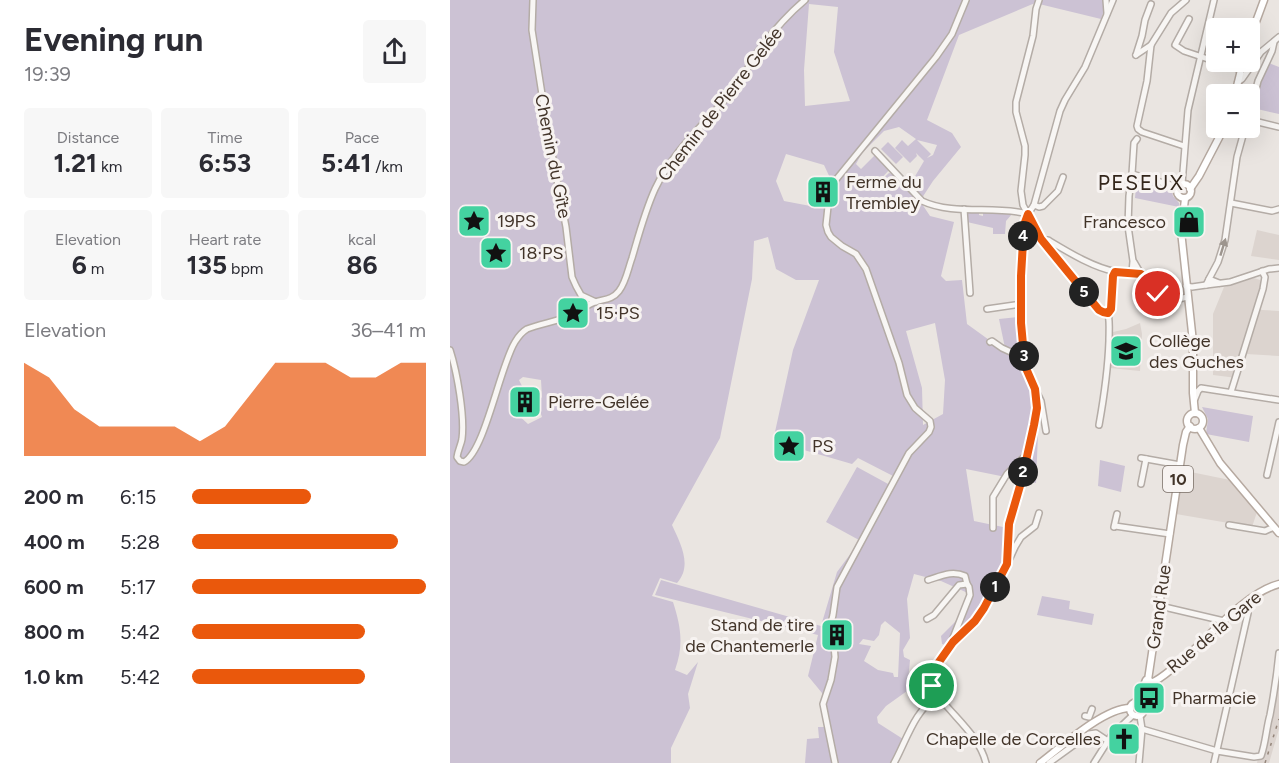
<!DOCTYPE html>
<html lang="en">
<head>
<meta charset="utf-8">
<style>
	:root { --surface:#fff; --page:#f7f7f7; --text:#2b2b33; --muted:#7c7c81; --accent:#ea580c }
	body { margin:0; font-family:Figtree,sans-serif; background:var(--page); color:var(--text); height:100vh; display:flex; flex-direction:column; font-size:22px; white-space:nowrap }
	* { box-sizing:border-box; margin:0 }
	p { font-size:20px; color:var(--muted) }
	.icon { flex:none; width:33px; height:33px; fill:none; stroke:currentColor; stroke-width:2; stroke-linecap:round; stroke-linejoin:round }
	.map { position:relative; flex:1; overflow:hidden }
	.panel { display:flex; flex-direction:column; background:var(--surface); width:450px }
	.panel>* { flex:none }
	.buttons { position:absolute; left:756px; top:18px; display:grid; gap:12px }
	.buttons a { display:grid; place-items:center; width:54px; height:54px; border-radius:6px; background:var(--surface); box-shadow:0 6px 24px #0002; font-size:30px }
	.pin { position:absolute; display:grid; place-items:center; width:51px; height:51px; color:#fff; margin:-26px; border:3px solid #fff; border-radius:50%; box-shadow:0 2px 6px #0007 }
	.km { position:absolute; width:30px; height:30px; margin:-15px; border-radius:50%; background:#222; color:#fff; font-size:16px; line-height:30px; text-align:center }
	.round { display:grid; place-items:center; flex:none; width:63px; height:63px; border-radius:6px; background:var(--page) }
	.headline { display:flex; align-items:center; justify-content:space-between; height:102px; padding:0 24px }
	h1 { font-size:33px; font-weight:700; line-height:45px }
	.stats { display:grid; grid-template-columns:repeat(3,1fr); gap:9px; height:102px; padding:6px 24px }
	.stats div { display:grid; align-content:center; border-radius:6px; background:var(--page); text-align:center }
	.stats b { font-size:26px; font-weight:700 }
	.stats small { font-size:16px; font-weight:400 }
	.stats p { font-size:16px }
	.chart { height:168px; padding:12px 24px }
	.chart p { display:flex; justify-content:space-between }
	.chart svg { width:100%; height:108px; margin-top:6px; fill:var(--accent); opacity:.7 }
	ul { padding:0 24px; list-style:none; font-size:20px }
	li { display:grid; grid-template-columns:96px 72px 1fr; align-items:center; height:45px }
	li i { height:15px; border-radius:8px; background:var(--accent) }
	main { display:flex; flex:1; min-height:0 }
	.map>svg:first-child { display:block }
</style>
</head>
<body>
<main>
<section class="panel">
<div class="headline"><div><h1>Evening run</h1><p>19:39</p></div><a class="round"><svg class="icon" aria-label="share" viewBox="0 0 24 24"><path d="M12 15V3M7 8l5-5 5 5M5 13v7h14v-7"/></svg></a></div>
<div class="stats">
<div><p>Distance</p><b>1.21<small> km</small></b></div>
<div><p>Time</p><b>6:53</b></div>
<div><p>Pace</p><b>5:41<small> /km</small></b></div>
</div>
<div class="stats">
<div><p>Elevation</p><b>6<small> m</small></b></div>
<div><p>Heart rate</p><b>135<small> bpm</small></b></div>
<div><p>kcal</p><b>86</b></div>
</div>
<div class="chart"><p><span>Elevation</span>36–41 m</p>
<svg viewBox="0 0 160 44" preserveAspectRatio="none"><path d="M0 44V6L10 12L20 25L30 32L40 32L50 32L60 32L70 38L80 32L90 19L100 6L110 6L120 6L130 12L140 12L150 6L160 6V44z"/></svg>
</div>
<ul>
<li><b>200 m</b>6:15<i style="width:51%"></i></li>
<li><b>400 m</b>5:28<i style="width:88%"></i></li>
<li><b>600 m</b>5:17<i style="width:100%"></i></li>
<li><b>800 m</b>5:42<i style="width:74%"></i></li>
<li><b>1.0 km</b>5:42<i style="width:74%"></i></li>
</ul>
</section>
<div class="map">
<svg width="829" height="763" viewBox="0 0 829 763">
	<rect width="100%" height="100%" fill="#eae5e1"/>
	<g fill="#dcd4cf">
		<polygon points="807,230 829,235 829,260 801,256"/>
		<polygon points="804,278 810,280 813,289 808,308 812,310 829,311 829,356 796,354 787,378 763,375 763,314 774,287"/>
		<polygon points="690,323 692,334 690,371 660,368 663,332 676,329"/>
		<polygon points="731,470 780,480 807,512 802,527 726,514"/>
		<polygon points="829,653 829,729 819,763 807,763 808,757 811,756"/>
	</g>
	<g fill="#ccc2d4" fill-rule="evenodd">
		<path d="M0 0H658L651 19 585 3 509 35 477 120 502 133 511 147 483 181 470 201 480 216 504 222 491 276 496 281 512 280 517 324 553 350 569 359 589 409 586 483 516 469 524 521 553 527 555 562 524 619 498 646 492 644 491 636 512 615 520 594 491 581 464 574 457 599 460 638 453 650 454 657 460 660 457 691 436 706 427 717 428 723 453 739 440 763H355L357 739 369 738 368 727H376L372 693 358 676 368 635 205 595 211 580 371 626 387 572 410 541 445 477 408 458 402 464 323 441 343 350 369 280H346L326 269 318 237 304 241 302 279 270 438 222 525C230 543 243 565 227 583L210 578 202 596 223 602C231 627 234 645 225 670L237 675 248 662 238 694 240 708 221 748V763H0ZM359 4 388 7 384 52 400 101 355 106 354 70ZM449 127 466 139 458 146 452 140 445 148 460 163 467 156 466 153 474 161 464 178 439 173 426 185 423 182 426 184 440 169 426 154 411 169 406 164 412 153 434 131ZM467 140 487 145 483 155 477 158 481 154ZM336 154 374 165 389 197 371 208 334 201 326 181ZM485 323 495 380 493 414 473 425 472 388 456 331ZM73 377 91 380 92 397 87 403 92 417 78 424 65 412 68 397 73 394 74 390 69 380ZM435 621 450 633 448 677H444L443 673 428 670 414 661 421 646 409 644 413 639 424 641 429 635 431 625Z"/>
		<polygon points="819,63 829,67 829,114 803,108 807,93 809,90 808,88"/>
		<polygon points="438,142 453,157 446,164 431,149"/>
		<polygon points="687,176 721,187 723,196 729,203 729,207 685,198"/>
		<polygon points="518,211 529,213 529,215 533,216 533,212 562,214 556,221 555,234 543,234 543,228 517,222 517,213"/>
		<polygon points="569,317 571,353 555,348 549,319"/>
		<polygon points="752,407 803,416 799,442 756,434 758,419"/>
		<polygon points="650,460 675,466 671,492 648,486"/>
		<polygon points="407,467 440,485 409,540 376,522"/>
		<polygon points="592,596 620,601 619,609 644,614 642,625 587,615"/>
	</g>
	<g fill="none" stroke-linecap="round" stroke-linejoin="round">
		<g stroke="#b4aca6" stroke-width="8">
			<g id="minor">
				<polyline points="83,0 82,30 98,133 116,227 122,277 126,286 131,295 146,302"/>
				<polyline points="589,0 586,9 583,36 566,102 566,112 575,146 575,155 571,191 573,205 591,239 649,310 653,312 658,313"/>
				<polyline points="656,0 657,13"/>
				<polyline points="739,19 725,45 734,51 791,70"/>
				<polyline points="686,55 692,36 695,20 701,4"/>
				<polyline points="686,55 701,45"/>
				<polyline points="788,82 792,79 811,52 829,37"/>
				<polyline points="800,113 808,81 822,51 824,42"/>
				<polyline points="800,120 829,127"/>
				<polyline points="734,146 692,132 688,129 687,126 697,81 701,45 721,13 736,0"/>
				<path d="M425 151 472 201C504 216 545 205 578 214"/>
				<polyline points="682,174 728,187"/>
				<polyline points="732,184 738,110 764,0"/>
				<polyline points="781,203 822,211 829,209"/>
				<polyline points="584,205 589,207 593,206 608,191 613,177"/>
				<polyline points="514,209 520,293"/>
				<path d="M595 240H598C618 252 644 268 667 272 675 274 683 273 691 274"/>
				<polyline points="684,262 691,274 708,294"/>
				<polyline points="682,273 683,261 678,226 679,196 682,174 684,143 687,139"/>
				<polyline points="759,279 756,285 780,282 819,269 829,268"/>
				<polyline points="769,283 759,279 768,262 775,240 787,157 795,128"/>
				<polyline points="736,286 742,287 756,285"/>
				<polyline points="712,299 717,302 737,297"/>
				<polyline points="537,309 571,304"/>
				<polyline points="696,310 714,301"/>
				<path d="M658 313C666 302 660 285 665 272"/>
				<polyline points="540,342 542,341 552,348 574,358"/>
				<path d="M0 350C7 372 15 416 12 439 11 445 8 450 7 457L10 461 14 462C35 451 50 366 65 342 68 337 72 332 77 329 89 324 104 322 117 317 126 313 135 306 145 302 154 299 162 300 169 291 176 282 178 269 182 258 189 234 195 211 205 189 224 149 257 122 284 89 293 78 299 66 306 54 320 35 337 15 355 0"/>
				<polyline points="781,392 813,289 815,277 812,271"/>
				<polyline points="744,401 748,391 751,388 829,400"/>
				<path d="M649 425C654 397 658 369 659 341 659 331 660 322 658 313"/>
				<polyline points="596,431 591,401 576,370 574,358 571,304 574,225 578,214 584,205 610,111 615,100 635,67 663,0"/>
				<polyline points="691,458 730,465"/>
				<polyline points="817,475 829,422"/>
				<polyline points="691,484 696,459"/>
				<polyline points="779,525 815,531 824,527"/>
				<polyline points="665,526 720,534"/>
				<polyline points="664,527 667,514"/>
				<polyline points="543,528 543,497 557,474 576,455"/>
				<polyline points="558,559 559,524 572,479 584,425 587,408 586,395"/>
				<path d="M478 580C491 576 502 570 515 576L517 584"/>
				<polyline points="710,606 774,621"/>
				<polyline points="477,619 484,615 509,585 517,584 519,587 520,595 501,643"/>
				<polyline points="487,699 482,686 481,678 484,669 503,642 524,621 534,608 560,558 565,547 571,537 585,526 589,513"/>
				<path d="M487 699 494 703C510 722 530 739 536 763"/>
				<polyline points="635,716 639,717 642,709"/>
				<path d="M692 729 767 751 804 757 811 756C816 742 816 729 820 715 824 694 827 674 829 653"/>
				<polyline points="385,763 373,704 381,680 385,657 384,645 377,638 383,615 387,587 459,453 479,432 481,427 480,421 465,408 457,395 449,363 416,269 406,254 392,246 381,237 378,232 376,225 377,216 380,187 486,57 502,34 516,0"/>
				<path d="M444 763C455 744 466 706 487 699"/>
				<polyline points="599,763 639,734 646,733 658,741"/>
				<polyline points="644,763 661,736 683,715"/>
				<polyline points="689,763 692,729 690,716"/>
				<polyline points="764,763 798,613 797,610 792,606"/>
			</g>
		</g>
		<g stroke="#b6a9a0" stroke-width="9">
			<g id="major">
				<polyline points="800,38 814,0"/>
				<polyline points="785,94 793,62"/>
				<circle cx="734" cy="191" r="7"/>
				<polyline points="740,189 749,176 774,128"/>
				<polyline points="735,199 731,231 743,342 743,393 745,413"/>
				<circle cx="745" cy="421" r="8"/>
				<polyline points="749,428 770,463 829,533"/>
				<polyline points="698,680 733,445 736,432 740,426"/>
				<path d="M701 683C711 679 719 671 728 664 756 641 794 593 829 584"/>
				<circle cx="687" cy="709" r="7"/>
				<polyline points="687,702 694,685"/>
				<polyline points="694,707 699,687 701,684 700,681 696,680 694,685 695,687 699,687"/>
				<path d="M590 763C611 747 654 708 680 708"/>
			</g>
		</g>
		<use href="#minor" stroke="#f8f6f4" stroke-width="5"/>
		<use href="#major" stroke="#fff" stroke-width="6"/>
		<polyline stroke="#94857a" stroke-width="1.5" stroke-dasharray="3 6" stroke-linecap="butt" points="815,763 829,719"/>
	</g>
	<defs><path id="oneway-solid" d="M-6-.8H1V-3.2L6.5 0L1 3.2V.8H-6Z" transform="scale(1.5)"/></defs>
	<use fill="#9d958e" href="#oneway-solid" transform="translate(773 247) rotate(-73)"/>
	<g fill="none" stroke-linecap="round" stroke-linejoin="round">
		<g stroke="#fff" stroke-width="12">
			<polyline id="route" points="482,686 481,678 484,669 503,642 525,621 534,608 557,564 559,524 572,479 584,425 587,408 585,389 575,366 571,323 571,276 574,225 578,214 591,239 649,310 653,312 658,313 661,309 663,276 665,272 691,274 708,294"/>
		</g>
		<use href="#route" stroke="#ea580c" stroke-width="8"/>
	</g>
	<defs>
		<g id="building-square" transform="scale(1.725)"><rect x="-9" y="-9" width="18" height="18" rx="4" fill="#44d2a0" stroke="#f7f3f1"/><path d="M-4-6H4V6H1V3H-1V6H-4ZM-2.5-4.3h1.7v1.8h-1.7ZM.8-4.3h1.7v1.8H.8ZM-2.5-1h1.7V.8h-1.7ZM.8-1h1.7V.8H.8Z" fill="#111"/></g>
		<g id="sight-square" transform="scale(1.725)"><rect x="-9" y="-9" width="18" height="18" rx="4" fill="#44d2a0" stroke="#f7f3f1"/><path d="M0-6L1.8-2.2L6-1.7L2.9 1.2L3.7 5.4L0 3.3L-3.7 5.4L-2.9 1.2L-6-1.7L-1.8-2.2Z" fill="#111"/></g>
		<g id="shop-square" transform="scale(1.725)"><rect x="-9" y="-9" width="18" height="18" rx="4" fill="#44d2a0" stroke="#f7f3f1"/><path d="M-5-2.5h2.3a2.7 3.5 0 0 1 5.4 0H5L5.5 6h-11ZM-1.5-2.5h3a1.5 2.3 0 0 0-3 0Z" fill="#111"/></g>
		<g id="school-square" transform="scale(1.725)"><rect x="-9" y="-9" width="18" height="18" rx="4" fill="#44d2a0" stroke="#f7f3f1"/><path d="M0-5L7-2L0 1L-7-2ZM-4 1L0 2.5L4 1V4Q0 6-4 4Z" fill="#111"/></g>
		<g id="bus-square" transform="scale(1.725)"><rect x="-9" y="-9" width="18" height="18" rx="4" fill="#44d2a0" stroke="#f7f3f1"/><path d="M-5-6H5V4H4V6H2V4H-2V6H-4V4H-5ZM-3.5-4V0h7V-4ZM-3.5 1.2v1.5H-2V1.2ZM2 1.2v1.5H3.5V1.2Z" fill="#111"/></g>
		<g id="church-square" transform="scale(1.725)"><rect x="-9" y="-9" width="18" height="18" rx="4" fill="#44d2a0" stroke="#f7f3f1"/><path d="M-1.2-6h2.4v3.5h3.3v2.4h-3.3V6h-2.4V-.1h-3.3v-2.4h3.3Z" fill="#111"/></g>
	</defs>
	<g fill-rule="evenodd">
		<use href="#building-square" x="373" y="192"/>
		<use href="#sight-square" x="24" y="221"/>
		<use href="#shop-square" x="739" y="222"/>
		<use href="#sight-square" x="46" y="253"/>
		<use href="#sight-square" x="123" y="313"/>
		<use href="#school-square" x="676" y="351"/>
		<use href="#building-square" x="75" y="402"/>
		<use href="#sight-square" x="339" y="446"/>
		<use href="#building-square" x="387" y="635"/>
		<use href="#bus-square" x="699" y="698"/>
		<use href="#church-square" x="674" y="739"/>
	</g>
	<g text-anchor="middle" stroke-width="6" stroke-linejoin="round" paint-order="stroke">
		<rect fill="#f7f3f1" stroke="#786d65" stroke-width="1.5" x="713" y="466" width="30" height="26" rx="4.5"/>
		<g font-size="16" font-weight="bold" fill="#423429">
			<text x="728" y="485">10</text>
		</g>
		<g font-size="18" fill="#423429" stroke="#f7f3f1">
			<text transform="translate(270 104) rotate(-52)" y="6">Chemin de Pierre Gelée</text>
			<text transform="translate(103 156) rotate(79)" y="6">Chemin du Gîte</text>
			<text transform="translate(709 607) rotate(-82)" y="6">Grand Rue</text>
			<text transform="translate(764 632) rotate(-40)" y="6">Rue de la Gare</text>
		</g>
		<g font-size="18" fill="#423429" stroke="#f7f3f1" text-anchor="start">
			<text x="396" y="188">Ferme du<tspan x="396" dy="21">Trembley</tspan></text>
			<text x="47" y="227">19PS</text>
			<text x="716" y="228" text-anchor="end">Francesco</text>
			<text x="69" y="259">18·PS</text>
			<text x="146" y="319">15·PS</text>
			<text x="699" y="347">Collège<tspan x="699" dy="21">des Guches</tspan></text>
			<text x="98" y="408">Pierre-Gelée</text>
			<text x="362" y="452">PS</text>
			<text x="364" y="631" text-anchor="end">Stand de tire<tspan x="364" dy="21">de Chantemerle</tspan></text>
			<text x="722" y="704">Pharmacie</text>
			<text x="651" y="745" text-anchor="end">Chapelle de Corcelles</text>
		</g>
		<g font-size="21" letter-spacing="1.5" fill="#33261b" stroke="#f7f3f1">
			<text x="691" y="190">PESEUX</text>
		</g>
	</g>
</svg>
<div class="buttons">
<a>+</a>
<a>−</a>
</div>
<div class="pin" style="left:482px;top:686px;background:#1e9e55"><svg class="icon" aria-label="arrive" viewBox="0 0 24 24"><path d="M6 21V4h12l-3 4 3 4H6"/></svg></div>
<div class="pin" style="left:708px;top:294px;background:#d93025"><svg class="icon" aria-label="check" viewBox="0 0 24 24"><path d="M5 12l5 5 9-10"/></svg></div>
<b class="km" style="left:545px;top:587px">1</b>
<b class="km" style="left:573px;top:472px">2</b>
<b class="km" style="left:574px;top:356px">3</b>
<b class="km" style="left:573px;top:236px">4</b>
<b class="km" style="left:634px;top:292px">5</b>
</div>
</main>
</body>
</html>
